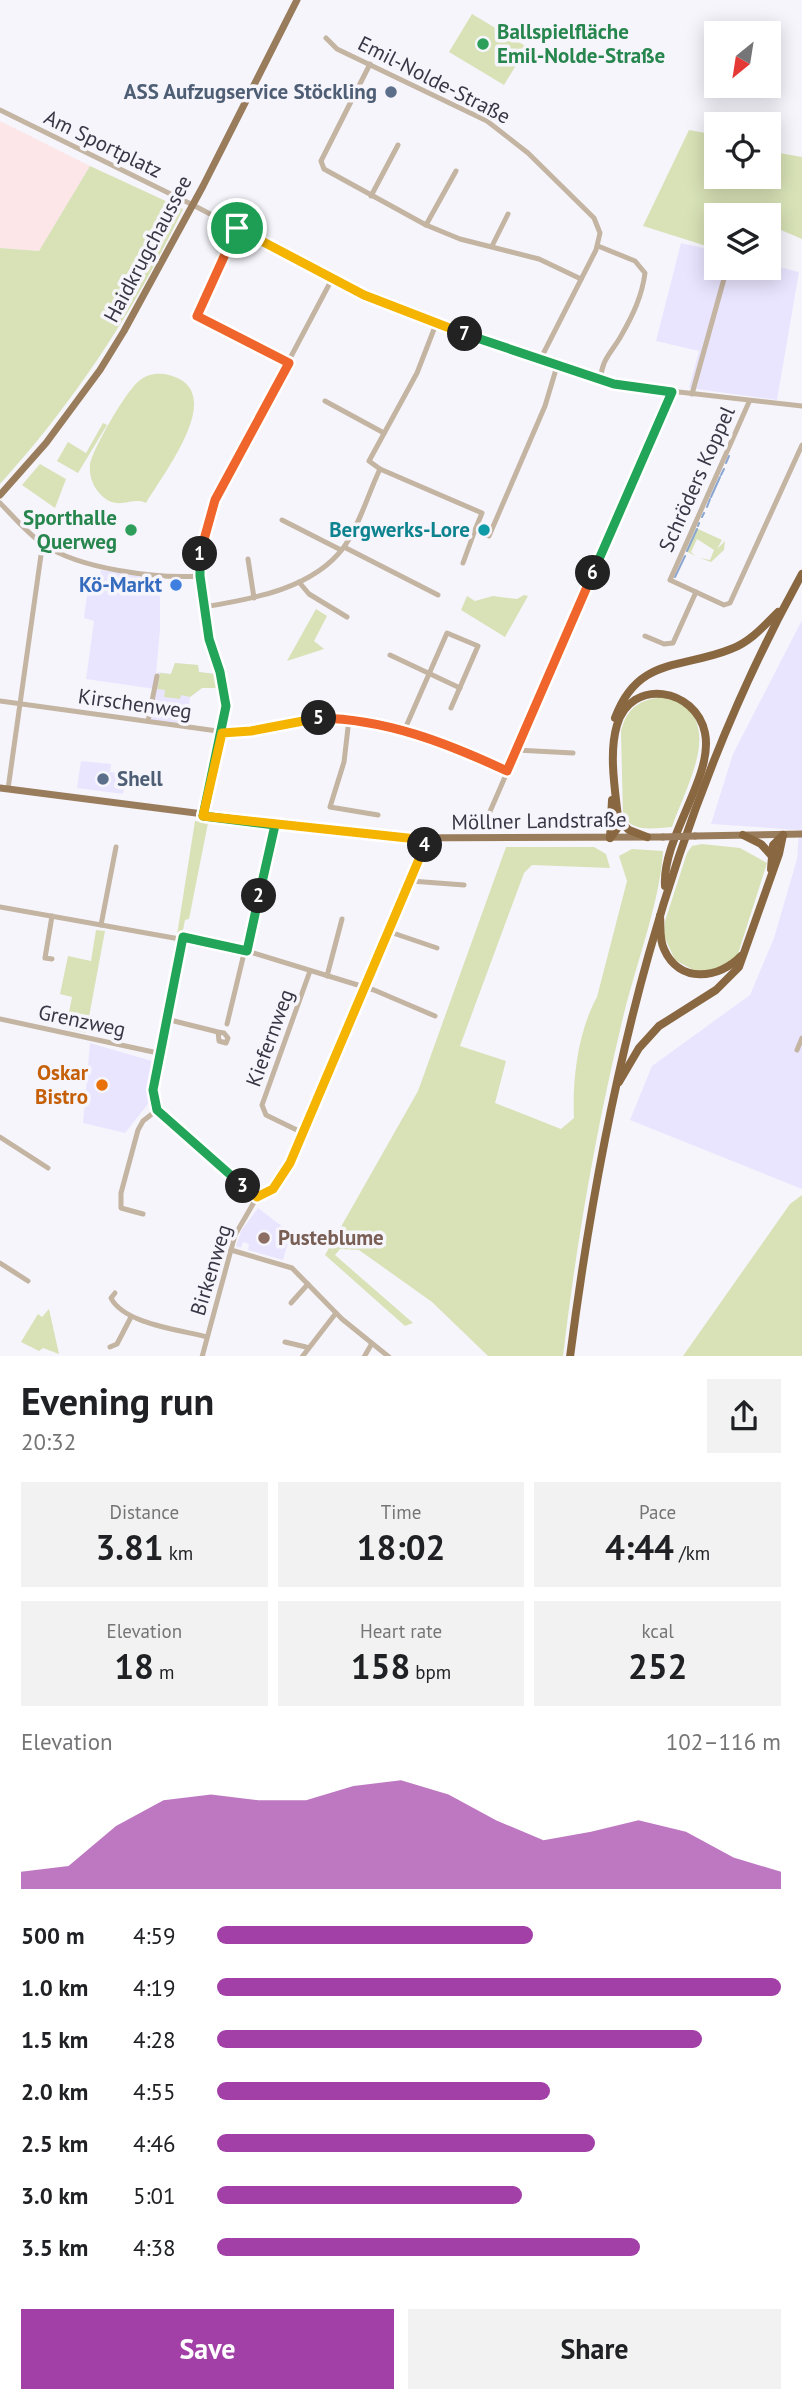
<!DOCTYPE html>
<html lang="en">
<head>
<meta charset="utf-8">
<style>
	:root { --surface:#fff; --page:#f2f2f2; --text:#202124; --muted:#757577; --accent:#a240a7 }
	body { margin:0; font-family:"PT Sans",sans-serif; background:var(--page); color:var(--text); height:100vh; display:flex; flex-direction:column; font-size:26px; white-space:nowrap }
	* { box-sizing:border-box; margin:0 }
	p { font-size:23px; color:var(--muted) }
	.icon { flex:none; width:38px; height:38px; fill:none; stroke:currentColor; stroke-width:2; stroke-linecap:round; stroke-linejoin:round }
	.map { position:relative; height:1356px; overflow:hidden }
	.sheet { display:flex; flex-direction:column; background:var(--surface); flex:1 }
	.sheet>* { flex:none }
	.needle { width:46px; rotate:210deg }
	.fabs { position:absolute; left:704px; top:21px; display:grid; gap:14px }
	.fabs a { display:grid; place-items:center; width:77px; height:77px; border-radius:0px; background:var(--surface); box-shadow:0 4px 18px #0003; font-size:35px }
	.pin { position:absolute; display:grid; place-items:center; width:60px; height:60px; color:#fff; margin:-30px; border:4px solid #fff; border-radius:50%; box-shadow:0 2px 7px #0007 }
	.km { position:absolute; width:35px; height:35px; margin:-18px; border-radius:50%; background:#222; color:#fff; font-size:19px; line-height:35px; text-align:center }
	.round { display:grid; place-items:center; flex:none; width:74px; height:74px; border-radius:0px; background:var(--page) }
	.overview { display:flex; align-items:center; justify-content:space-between; height:119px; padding:0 21px }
	h1 { font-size:38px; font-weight:700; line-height:52px }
	.metrics { display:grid; grid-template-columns:repeat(3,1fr); gap:10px; height:119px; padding:7px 21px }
	.metrics div { display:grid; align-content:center; border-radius:0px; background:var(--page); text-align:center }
	.metrics b { font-size:35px; font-weight:700 }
	.metrics small { font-size:19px; font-weight:400 }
	.metrics p { font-size:19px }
	.chart { height:196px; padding:14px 21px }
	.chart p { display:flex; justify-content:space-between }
	.chart svg { width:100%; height:126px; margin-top:7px; fill:var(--accent); opacity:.7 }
	.button { display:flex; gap:14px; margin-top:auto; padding:14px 21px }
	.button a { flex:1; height:80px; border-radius:0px; background:var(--accent); color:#fff; font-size:28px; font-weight:700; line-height:80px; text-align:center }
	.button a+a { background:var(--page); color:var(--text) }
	ul { padding:0 21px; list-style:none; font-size:23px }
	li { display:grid; grid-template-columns:112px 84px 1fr; align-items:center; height:52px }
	li i { height:18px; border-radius:9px; background:var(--accent) }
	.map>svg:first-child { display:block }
</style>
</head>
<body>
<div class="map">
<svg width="802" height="1357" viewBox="0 0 802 1357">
	<rect width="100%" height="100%" fill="#f6f5fc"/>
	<g fill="#eae5ff">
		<polygon points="681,243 716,251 716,268 768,268 768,264 799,272 777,400 689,388 699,351 656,341"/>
		<polygon points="101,570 150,578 160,585 160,630 155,684 158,672 171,674 175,663 198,665 199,672 215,674 218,688 202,688 190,697 187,726 149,720 155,689 86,679 94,621 84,618 89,580 99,582"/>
		<polygon points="802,620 802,1189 630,1120 652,1066 750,995 774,938 797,859 799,830 711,824 733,754"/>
		<polygon points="81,761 111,764 110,772 128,775 123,794 77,788"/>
		<polygon points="90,1043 152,1061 148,1104 125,1133 83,1123"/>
		<polygon points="258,1208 291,1233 283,1260 248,1250 249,1244 243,1242 241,1248 236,1246 241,1231"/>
	</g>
	<polygon fill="#fce6e8" points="0,121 90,166 39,251 0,248"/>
	<g fill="#d8e2b6">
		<polygon points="472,14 527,47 504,85 449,52"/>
		<polygon points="689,130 716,135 716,177 768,177 768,151 802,157 802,239 774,227 768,241 768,215 716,215 716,249 643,226"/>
		<path d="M90 166 183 209C134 311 76 400 0 484V248L39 251Z"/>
		<path d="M164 374C233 386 164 472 146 503 132 496 118 512 101 495 93 487 89 476 90 465 92 450 126 391 139 381 146 375 154 373 164 374Z"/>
		<polygon points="103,423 107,425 78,473 57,461 68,442 86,453"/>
		<polygon points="40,464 66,479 55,508 22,485"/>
		<polygon points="696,528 722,540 717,549 725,541 724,550 711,562 700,558 710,560 714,550 697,539 691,552 695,556 686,551"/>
		<polygon points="524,595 528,596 505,637 461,610 467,596 475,601 493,596 517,599"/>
		<polygon points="316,609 327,616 314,641 324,649 287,661"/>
		<polygon points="175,663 198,665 199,672 215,674 218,688 202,688 190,697 181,695 180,699 164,697 165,690 157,689 160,673 171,674"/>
		<path d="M664 697C730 715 686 785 672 827 654 828 634 833 623 816L621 731C627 707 641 699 664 697Z"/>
		<polygon points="195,821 208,823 189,919 185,920 182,935 177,935"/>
		<polygon points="702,844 740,848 767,863 737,957 724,968 697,972 675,960 664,936 665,921 687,853 692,846"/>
		<path d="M506 847H594L606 854 610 868 532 865 524 873 460 1046 506 1061 495 1103 561 1129 574 1118C572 1080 578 1031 597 997L627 881 619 856 632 849 663 851C660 904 633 972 621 1026 595 1135 576 1246 563 1356H488L432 1302 359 1250 340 1249 335 1255 413 1323 405 1326 325 1255 418 1091Z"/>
		<polygon points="96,930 105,931 86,1033 66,1028 72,997 60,994 68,956 91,961"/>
		<polygon points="802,1195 802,1356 683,1356 790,1204"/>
		<polygon points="49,1309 59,1354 43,1348 39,1351 21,1342 38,1314 42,1317"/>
	</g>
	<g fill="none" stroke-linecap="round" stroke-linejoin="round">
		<g stroke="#8aa6d0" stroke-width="2">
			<polyline points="726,463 729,456"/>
			<polyline points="721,475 724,469"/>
			<polyline points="711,497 720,477"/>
			<polyline points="707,507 710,499"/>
			<polyline points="702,517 704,513"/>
			<polyline points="698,526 699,523"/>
			<polyline points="687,551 697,529"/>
			<polyline points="675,577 685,556"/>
		</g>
		<g stroke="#c4b4a2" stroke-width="5">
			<polyline points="326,38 337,49 487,121 528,153 594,218 600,233 596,250 540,360"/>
			<polyline points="370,64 321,161 324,169 426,225 460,239 539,259 581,279"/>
			<polyline points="0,110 193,205 364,295 436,324 618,385 802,406"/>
			<polyline points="371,196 398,145"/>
			<polyline points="426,225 456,171"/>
			<polyline points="237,228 197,315 289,363"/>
			<polyline points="492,246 508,214"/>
			<path d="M598 246 635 261 645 273C642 296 633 315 621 336 612 352 600 361 601 381"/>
			<polyline points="436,324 417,373 369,461 380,469 482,513 475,530 489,536 545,406 557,366"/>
			<polyline points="692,394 727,268"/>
			<polyline points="325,401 384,433"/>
			<polyline points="749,402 670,580 724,605 730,603 802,445"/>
			<path d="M0 503C14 517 27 533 43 544 79 569 157 579 200 576"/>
			<polyline points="282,520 341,550"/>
			<polyline points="344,547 438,595"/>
			<polyline points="248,559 254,598"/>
			<polyline points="463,563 475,530"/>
			<polyline points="299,582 309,594 347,617"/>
			<path d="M204 607C252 599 313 589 344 547 360 524 368 494 380 469"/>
			<polyline points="645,636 664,644 673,643 696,592"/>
			<polyline points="390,655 460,688"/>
			<polyline points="0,701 232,733 315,718 349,719 442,742 507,771"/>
			<polyline points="349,719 344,762 330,807 378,815"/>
			<polyline points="148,721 157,676"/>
			<polyline points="404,731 447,633 478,646 451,708"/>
			<polyline points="516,750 573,753"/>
			<polyline points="8,789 41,555 45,546"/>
			<polyline points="203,816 226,706 221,672 209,639 202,593 202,539 215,500 332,279"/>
			<polyline points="485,823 672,392"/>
			<polyline points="411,881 464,885"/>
			<polyline points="0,907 247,951 374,990 435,1016"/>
			<polyline points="101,925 116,847"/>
			<polyline points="390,932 437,948"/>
			<path d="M183 937C172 988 147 1059 157 1110L257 1197"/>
			<polyline points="52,959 45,958 52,916"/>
			<polyline points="327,976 342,919"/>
			<polyline points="0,1019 158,1053"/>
			<polyline points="166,1019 218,1032 224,1033 228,1038 226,1043 219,1041 218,1032"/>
			<polyline points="227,1024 275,825"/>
			<polyline points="797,1050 802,1038"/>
			<polyline points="303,1133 266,1115 262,1105 310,971"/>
			<polyline points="0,1137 48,1168"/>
			<polyline points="257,1197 273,1189 290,1163 420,860 426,840"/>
			<polyline points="143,1214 121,1208 121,1193 138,1130 143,1121 157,1110"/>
			<polyline points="231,1250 292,1268 342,1319 389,1357"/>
			<polyline points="0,1263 28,1281"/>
			<path d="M115 1293 111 1298C124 1324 181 1330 207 1337"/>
			<polyline points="291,1303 308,1284"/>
			<polyline points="285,1342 306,1347"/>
			<polyline points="110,1347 117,1344 131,1317"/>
			<polyline points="202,1357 235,1235 257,1197"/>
			<polyline points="302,1357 336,1313"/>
			<polyline points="364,1357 371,1345"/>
		</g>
		<g stroke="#997c5b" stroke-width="7">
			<polyline points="0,495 46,443 100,370 124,331 203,186 297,0"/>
			<polyline points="0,788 391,838 663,837"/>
			<polyline points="695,836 802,834"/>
		</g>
		<g stroke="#896841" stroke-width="8">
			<path d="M615 718C638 656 682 669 731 649 750 642 764 626 778 612"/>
			<polyline points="618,820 629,830 647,837"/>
			<polyline points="743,835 761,844 771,855"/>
			<path d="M610 838 619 826C616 795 608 755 617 725 631 677 696 688 705 733 714 777 662 837 665 886"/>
			<polyline points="610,838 612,800"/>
			<polyline points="771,869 773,845 783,835"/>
			<path d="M660 916C661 927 659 939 664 949 679 984 719 979 741 956"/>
			<polyline points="619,1082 639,1048 659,1026 716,990 739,967 779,854 783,835"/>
			<path d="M570 1357C605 1084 668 816 802 574"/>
		</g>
		<polyline stroke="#997c5b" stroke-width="7" points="663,837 695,836"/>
	</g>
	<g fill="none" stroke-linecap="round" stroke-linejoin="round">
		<g stroke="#fff" stroke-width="14">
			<polyline id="split-1" points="200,554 215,500 289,363 197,316 237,228"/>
		</g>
		<g stroke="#fff" stroke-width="14">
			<polyline id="split-2" points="200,554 200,576 209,639 220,672 226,706 203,816 275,825 259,896"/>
		</g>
		<g stroke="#fff" stroke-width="14">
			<polyline id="split-3" points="243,1186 157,1110 153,1090 183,937 247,951 259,896"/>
		</g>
		<g stroke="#fff" stroke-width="14">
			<polyline id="split-4" points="243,1186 257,1197 273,1189 290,1163 425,845"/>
		</g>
		<g stroke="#fff" stroke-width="14">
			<polyline id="split-5" points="319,718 251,731 222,733 203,816 426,840 425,845"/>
		</g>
		<g stroke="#fff" stroke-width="14">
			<path id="split-6" d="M319 718C386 719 447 743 507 771L593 573"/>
		</g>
		<g stroke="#fff" stroke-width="14">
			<polyline id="split-7" points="465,334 614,384 672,392 593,573"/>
		</g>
		<g stroke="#fff" stroke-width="14">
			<polyline id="split-8" points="237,228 364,295 465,334"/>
		</g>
		<use href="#split-1" stroke="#f0652b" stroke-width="9"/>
		<use href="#split-2" stroke="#22a559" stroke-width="9"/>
		<use href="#split-3" stroke="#22a559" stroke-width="9"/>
		<use href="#split-4" stroke="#f5b400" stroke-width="9"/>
		<use href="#split-5" stroke="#f5b400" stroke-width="9"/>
		<use href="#split-6" stroke="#f0652b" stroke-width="9"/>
		<use href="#split-7" stroke="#22a559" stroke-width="9"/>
		<use href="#split-8" stroke="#f5b400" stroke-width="9"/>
	</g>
	<g fill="#2e9e5b" stroke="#f6f5fc" stroke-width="2.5">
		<circle cx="483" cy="44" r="7"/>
		<circle cx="131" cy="530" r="7"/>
	</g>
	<g fill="#5c6f8a" stroke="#f6f5fc" stroke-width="2.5">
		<circle cx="391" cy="92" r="7"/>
		<circle cx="103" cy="779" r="7"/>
	</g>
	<circle fill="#0f9aa8" stroke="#f6f5fc" stroke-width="2.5" cx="484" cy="530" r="7"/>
	<circle fill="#3f7fe0" stroke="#f6f5fc" stroke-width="2.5" cx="176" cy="585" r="7"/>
	<circle fill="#e8710a" stroke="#f6f5fc" stroke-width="2.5" cx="102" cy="1085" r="7"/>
	<circle fill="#8d6e63" stroke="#f6f5fc" stroke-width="2.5" cx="264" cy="1238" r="7"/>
	<g text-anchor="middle" stroke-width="7" stroke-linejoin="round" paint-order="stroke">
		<g font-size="21" font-weight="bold" fill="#27864d" stroke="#f6f5fc" text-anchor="start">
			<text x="497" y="39">Ballspielfläche<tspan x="497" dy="24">Emil-Nolde-Straße</tspan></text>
			<text x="117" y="525" text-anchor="end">Sporthalle<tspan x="117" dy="24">Querweg</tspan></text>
		</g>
		<g font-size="21" fill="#393745" stroke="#f6f5fc">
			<text transform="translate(434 80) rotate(27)" y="7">Emil-Nolde-Straße</text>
			<text transform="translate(103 144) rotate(26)" y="7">Am Sportplatz</text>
			<text transform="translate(148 249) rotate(-62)" y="7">Haidkrugchaussee</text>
			<text transform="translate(697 479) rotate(-66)" y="7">Schröders Koppel</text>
			<text transform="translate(135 704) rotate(8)" y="7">Kirschenweg</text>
			<text transform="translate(539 821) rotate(-1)" y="7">Möllner Landstraße</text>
			<text transform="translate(82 1021) rotate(12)" y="7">Grenzweg</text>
			<text transform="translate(270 1038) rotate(-70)" y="7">Kiefernweg</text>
			<text transform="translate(211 1270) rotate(-73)" y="7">Birkenweg</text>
		</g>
		<g font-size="21" font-weight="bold" fill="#4e5e75" stroke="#f6f5fc" text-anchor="end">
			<text x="377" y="99">ASS Aufzugservice Stöckling</text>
			<text x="117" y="786" text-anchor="start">Shell</text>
		</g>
		<g font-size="21" font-weight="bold" fill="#0d838f" stroke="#f6f5fc" text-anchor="end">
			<text x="470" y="537">Bergwerks-Lore</text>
		</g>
		<g font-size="21" font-weight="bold" fill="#366cbe" stroke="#f6f5fc" text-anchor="end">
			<text x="162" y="592">Kö-Markt</text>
		</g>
		<g font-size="21" font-weight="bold" fill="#c56008" stroke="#f6f5fc" text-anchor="end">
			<text x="88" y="1080">Oskar<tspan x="88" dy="24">Bistro</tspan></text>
		</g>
		<g font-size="21" font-weight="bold" fill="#785e54" stroke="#f6f5fc" text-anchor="start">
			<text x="278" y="1245">Pusteblume</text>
		</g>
	</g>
</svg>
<div class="fabs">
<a><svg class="needle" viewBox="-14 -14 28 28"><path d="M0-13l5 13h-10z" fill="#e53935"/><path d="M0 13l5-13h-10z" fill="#757577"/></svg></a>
<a><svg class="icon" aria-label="locate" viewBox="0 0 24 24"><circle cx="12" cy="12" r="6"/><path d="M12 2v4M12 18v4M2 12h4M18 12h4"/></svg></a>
<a><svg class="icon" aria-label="layers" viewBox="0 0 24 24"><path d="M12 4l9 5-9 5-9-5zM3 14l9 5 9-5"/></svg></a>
</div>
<div class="pin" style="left:237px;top:228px;background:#1e9e55"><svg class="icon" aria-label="arrive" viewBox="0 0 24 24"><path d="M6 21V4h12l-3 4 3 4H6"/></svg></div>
<b class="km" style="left:200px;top:554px">1</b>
<b class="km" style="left:259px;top:896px">2</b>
<b class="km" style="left:243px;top:1186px">3</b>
<b class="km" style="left:425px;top:845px">4</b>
<b class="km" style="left:319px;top:718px">5</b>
<b class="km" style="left:593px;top:573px">6</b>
<b class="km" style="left:465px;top:334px">7</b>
</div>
<section class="sheet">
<div class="overview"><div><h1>Evening run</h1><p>20:32</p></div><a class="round"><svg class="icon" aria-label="share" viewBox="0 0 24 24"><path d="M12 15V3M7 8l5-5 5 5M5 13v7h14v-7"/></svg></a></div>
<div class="metrics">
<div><p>Distance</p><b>3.81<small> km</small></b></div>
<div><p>Time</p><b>18:02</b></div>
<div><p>Pace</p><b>4:44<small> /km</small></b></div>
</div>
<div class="metrics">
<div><p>Elevation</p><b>18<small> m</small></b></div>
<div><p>Heart rate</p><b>158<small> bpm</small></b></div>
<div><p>kcal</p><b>252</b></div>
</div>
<div class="chart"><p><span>Elevation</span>102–116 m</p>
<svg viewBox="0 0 160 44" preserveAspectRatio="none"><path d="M0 44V38L10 36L20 22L30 13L40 11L50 13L60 13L70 8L80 6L90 11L100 20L110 27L120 24L130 20L140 24L150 33L160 38V44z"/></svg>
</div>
<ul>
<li><b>500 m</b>4:59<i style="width:56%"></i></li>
<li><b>1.0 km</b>4:19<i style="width:100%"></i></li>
<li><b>1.5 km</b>4:28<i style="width:86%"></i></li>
<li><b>2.0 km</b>4:55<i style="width:59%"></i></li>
<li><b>2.5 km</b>4:46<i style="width:67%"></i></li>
<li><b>3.0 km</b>5:01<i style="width:54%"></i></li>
<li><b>3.5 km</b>4:38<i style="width:75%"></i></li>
</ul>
<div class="button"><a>Save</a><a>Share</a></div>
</section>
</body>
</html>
